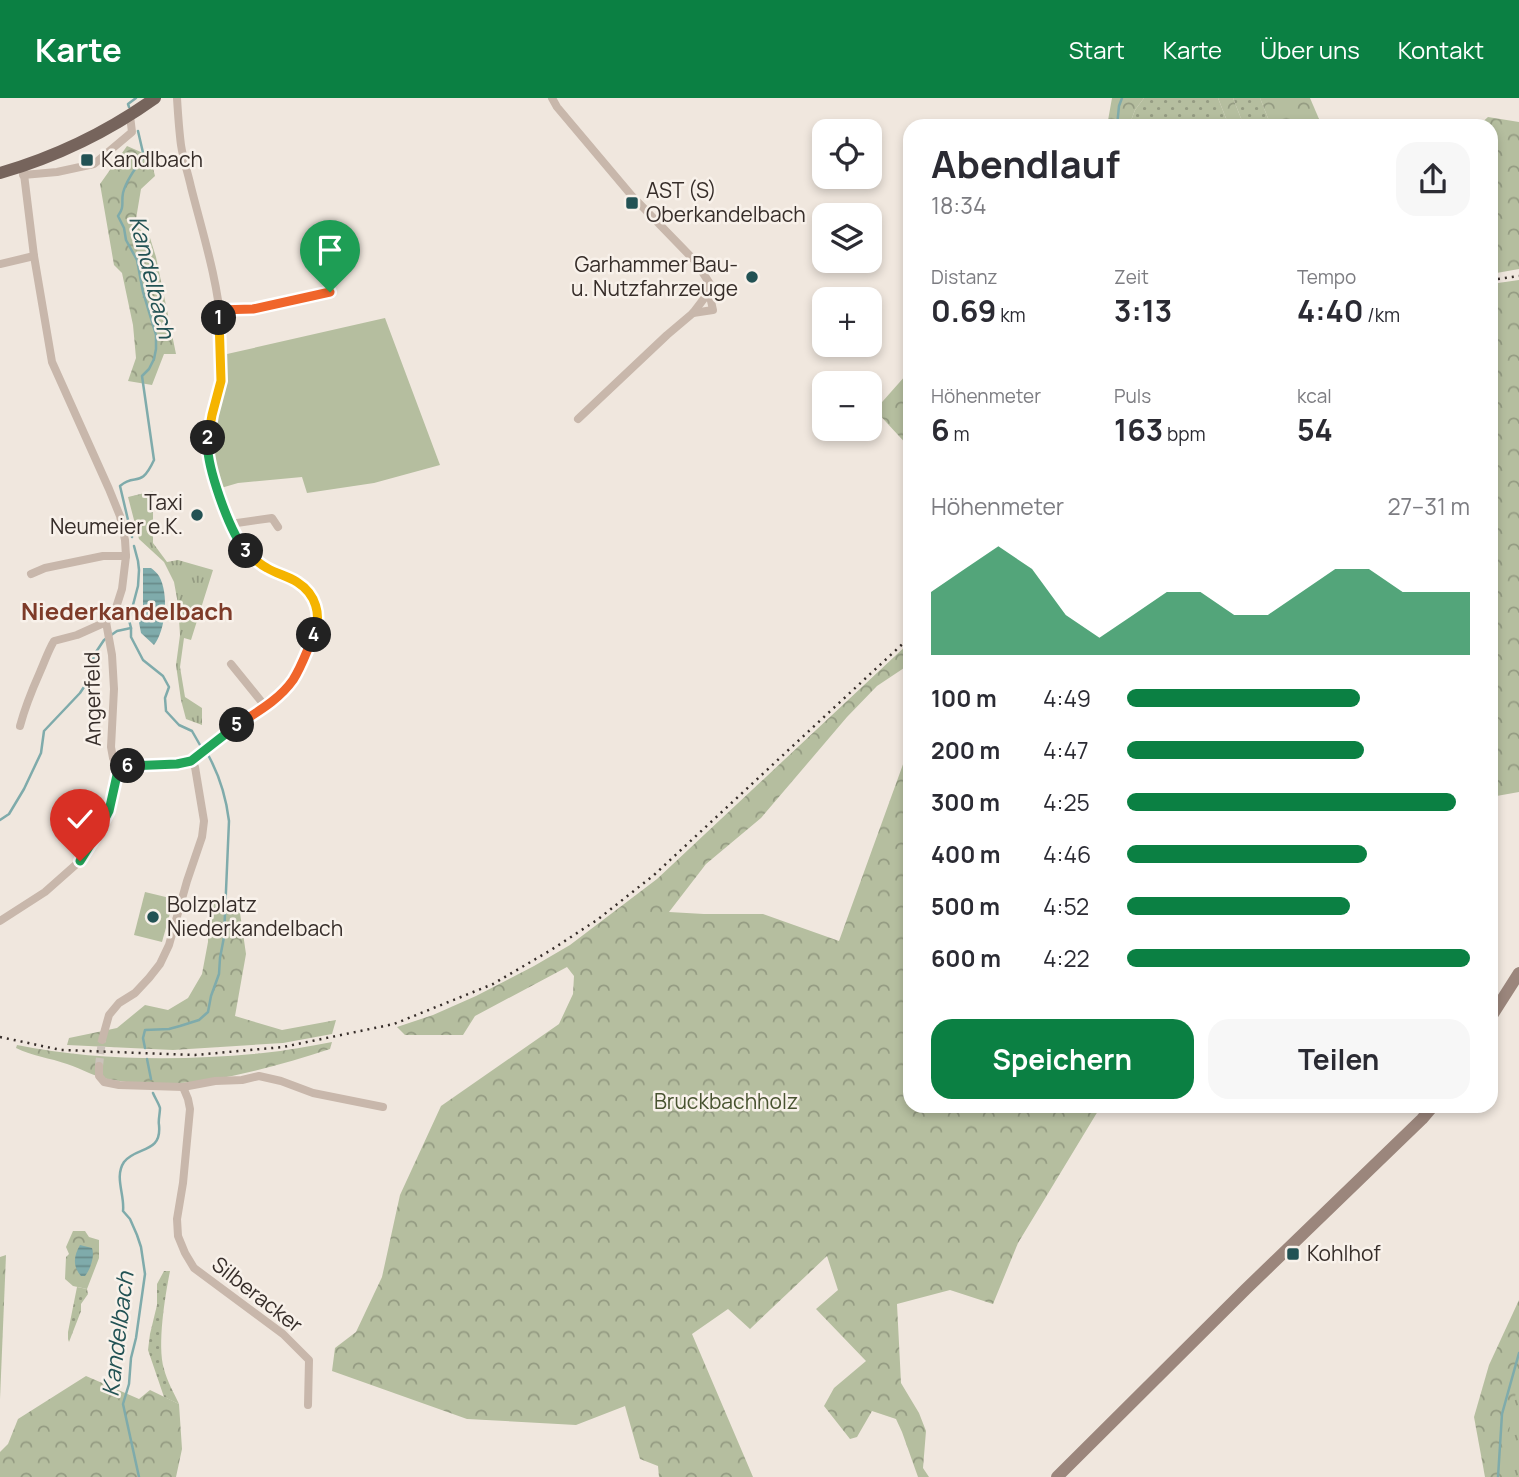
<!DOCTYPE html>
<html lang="de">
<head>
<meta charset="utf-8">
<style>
	:root { --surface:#fff; --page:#f7f7f7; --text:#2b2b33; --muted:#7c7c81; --accent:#0b8043 }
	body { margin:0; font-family:Manrope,sans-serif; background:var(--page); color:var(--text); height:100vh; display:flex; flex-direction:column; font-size:26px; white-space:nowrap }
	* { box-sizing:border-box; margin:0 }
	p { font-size:23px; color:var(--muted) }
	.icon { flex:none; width:38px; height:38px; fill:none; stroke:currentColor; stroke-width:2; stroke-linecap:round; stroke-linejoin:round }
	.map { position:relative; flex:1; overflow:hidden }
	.drawer { position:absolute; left:903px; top:21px; width:595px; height:994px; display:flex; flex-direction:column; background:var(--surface); border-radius:21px; box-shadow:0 4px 10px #0003 }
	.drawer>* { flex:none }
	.fabs { position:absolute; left:812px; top:21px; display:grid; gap:14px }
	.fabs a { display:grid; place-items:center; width:70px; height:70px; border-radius:14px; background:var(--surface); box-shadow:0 4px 10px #0003; font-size:35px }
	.pin { position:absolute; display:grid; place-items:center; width:60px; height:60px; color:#fff; margin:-72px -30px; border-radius:50% 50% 50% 0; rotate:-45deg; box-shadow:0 0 7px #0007 }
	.pin .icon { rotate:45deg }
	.km { position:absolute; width:35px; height:35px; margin:-18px; border-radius:50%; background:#222; color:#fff; font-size:19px; line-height:35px; text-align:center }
	.round { display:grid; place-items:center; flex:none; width:74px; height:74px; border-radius:21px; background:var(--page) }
	.head { display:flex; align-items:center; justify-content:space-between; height:119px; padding:0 28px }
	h1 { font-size:38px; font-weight:700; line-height:52px }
	.stats { display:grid; grid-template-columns:repeat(3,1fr); gap:10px; height:119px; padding:7px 28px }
	.stats div { display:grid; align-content:center }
	.stats b { font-size:30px; font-weight:700 }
	.stats small { font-size:19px; font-weight:400 }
	.stats p { font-size:19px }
	.chart { height:196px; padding:14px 28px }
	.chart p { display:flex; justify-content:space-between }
	.chart svg { width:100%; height:126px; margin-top:7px; fill:var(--accent); opacity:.7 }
	.action { display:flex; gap:14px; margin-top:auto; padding:14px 28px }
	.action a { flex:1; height:80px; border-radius:21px; background:var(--accent); color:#fff; font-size:28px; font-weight:700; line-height:80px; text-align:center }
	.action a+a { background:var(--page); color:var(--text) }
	ul { padding:0 28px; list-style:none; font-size:23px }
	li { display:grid; grid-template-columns:112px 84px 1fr; align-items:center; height:52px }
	li i { height:18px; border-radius:9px; background:var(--accent) }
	header { display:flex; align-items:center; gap:42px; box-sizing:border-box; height:98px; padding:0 35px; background:var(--accent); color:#fff }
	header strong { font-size:33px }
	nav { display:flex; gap:38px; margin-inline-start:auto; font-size:24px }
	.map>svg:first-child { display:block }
</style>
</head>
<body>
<header>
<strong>Karte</strong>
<nav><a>Start</a><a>Karte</a><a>Über uns</a><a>Kontakt</a></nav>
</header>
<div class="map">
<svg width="1519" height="1379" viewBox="0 0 1519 1379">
	<defs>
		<pattern id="grass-dots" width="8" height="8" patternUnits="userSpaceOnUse" patternTransform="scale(1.75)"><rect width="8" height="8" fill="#b5be9f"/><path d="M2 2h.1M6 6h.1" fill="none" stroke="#949b82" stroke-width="1.8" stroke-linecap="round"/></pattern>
		<pattern id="forest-crowns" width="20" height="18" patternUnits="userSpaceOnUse" patternTransform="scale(1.75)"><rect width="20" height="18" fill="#b5be9f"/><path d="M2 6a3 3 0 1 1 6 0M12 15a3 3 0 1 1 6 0" fill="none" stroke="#949b82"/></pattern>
		<pattern id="park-tufts" width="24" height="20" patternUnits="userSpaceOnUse" patternTransform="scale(1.75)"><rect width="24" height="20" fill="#b5be9f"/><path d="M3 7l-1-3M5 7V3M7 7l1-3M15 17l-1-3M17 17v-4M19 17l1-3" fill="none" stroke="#949b82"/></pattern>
		<pattern id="water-rules" width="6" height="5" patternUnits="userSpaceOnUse" patternTransform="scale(1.75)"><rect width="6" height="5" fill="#7fabab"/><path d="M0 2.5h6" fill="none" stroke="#698c8b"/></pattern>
	</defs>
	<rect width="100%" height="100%" fill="#f0e7de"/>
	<g fill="url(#grass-dots)">
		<polygon points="1144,0 1218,0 1229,28 1129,28 1135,12"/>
		<polygon points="1233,0 1260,0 1271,28 1244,28"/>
		<path d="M164 1173H170C165 1198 157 1247 164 1271 167 1283 174 1295 179 1306L164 1299 148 1252 150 1236 157 1207V1186Z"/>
		<polygon points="77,1189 87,1191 88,1196 81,1206 81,1213 69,1244 68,1241 68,1234"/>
	</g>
	<g fill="url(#forest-crowns)">
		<polygon points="1112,0 1144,0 1135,12 1129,28 1107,28"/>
		<polygon points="1218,0 1233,0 1244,28 1229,28"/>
		<polygon points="1260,0 1310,0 1322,28 1271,28"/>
		<polygon points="1488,19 1519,24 1519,171 1491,176 1491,28 1478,28"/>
		<polygon points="127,48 150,58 155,78 141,91 135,127 150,140 156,159 176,256 164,256 152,287 128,283 136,260 133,227 122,175 114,167 100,86"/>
		<polygon points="1519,182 1519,694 1491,699 1491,186"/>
		<polygon points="910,191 910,350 875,312 906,277"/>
		<polygon points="910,544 910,566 877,588 847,619 761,720 706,766 669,814 704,816 763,816 839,843 910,647 910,1008 1101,1008 1018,1145 993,1206 950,1192 897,1206 901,1285 919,1315 926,1333 923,1370 929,1379 918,1379 902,1334 896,1321 872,1313 857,1339 850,1341 824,1308 834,1290 866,1263 816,1211 838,1192 827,1158 750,1231 728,1211 692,1236 753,1379 659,1379 658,1368 640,1361 625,1308 576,1327 467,1321 332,1273 335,1250 356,1234 382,1179 400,1097 441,1008 559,926 573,896 574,878 567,869 475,918 463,937 405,937 397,929 433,917 476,898 534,868 570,847 657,781"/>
		<polygon points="221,802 240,815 246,856 235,918 282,932 336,922 332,936 283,945 173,952 67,947 69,940 117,930 145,907 168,912 188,900 202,876 208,844 208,805"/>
		<path d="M332 944 330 951C261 973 187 995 113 982 97 980 82 971 67 966 50 960 32 958 16 950L17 947C95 963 184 963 263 955 286 953 309 948 332 944Z"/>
		<polygon points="73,1133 85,1133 89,1139 99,1142 99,1160 87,1191 73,1188 65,1181 66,1159 69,1156 66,1149"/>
		<polygon points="6,1157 0,1301 0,1159"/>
		<polygon points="1519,1202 1519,1379 1485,1379 1474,1319 1489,1267"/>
		<polygon points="86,1278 139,1301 150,1292 179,1306 182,1351 176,1379 0,1379 0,1354 8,1346 18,1321"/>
	</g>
	<g fill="url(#park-tufts)">
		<polygon points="153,393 153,445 167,464 178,462 213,472 191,542 184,540 180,569 185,599 202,610 202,627 186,621 181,602 176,567 180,537 178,506 174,484 164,464 139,441 128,399"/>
		<polygon points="1519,1276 1519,1379 1505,1379 1508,1340"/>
	</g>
	<g fill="#b5be9f">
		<polygon points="385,220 440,367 374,385 307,395 302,379 238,385 221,390 211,347 227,284 227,256"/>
		<polygon points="145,794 174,801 162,844 134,837"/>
	</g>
	<g fill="url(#water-rules)">
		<path d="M143 470H151C154 472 157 475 159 478 169 495 166 532 154 547L141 535 138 519 143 508Z"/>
		<path d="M80 1147 92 1150C95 1158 90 1172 85 1178H81C72 1168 74 1157 80 1147Z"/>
	</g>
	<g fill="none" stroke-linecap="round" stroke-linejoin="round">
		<g stroke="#7fabab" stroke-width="2.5">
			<polyline points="129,9 128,6 136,0"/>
			<polyline points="1117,28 1119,8 1122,0"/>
			<path d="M132 439 120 388C136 374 140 392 154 362L142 278 149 271 154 261 156 251V237L143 194 137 162 126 142 124 130 118 118C125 108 121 106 123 95 126 83 136 69 144 59L138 33"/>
			<polyline points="134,448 138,463 139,472 138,488 129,522 131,530 131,539 143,562 163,578 169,589 165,600 166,613 179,627 192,633 200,647"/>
			<polyline points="0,722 9,716 24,691 41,655 44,633 80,595 90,580 94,557 104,542 117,533 131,530"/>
			<path d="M145 950 143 940 145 932 169 931 180 928 199 922 208 914 211 898 219 876 220 860 224 839 229 723C226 698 219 676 207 655"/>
			<polyline points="147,961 151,981"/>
			<path d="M139 1379 123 1306 129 1286 131 1260 136 1240 145 1176 141 1149 137 1137 130 1121 123 1113C125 1097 114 1079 124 1064 136 1048 162 1056 159 1027 158 1022 160 1016 160 1010 159 1006 155 1000 153 995"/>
			<polyline points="1498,1379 1502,1316 1519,1255"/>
		</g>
		<polyline stroke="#cbc2ba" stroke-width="8" stroke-dasharray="8 4" stroke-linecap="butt" points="99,968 102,942"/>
		<g stroke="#c8b7ab" stroke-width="8">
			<polyline points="552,0 557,9 632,98 696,164 710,186 709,194 693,215 667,237 578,321"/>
			<polyline points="23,77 57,74 94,66 132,34 130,18"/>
			<polyline points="0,166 34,158"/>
			<polyline points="218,212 253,211 330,194"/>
			<polyline points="693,215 713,212 709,194"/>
			<polyline points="230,426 272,420 278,429"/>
			<polyline points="31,476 45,470 103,458 126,458"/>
			<polyline points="231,566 265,608"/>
			<path d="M20 628C25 609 32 592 40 574 45 563 48 553 54 543L77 537 106 524"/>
			<path d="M119 668C137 668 177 670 192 662 206 654 217 641 230 632 250 616 276 605 292 583 300 572 305 558 310 545 316 531 320 519 315 505 306 479 271 476 252 459 231 440 216 392 209 364 202 335 219 309 221 281 223 264 222 245 221 228 218 183 202 133 191 89 188 75 183 61 181 47 179 32 178 16 177 0"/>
			<polyline points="0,823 45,794 80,763 98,736 109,713 119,668 113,660 111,649 114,591 112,557 106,524 114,516 122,491 126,458 125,442 120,418 109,391 52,264 34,158 23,68"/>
			<polyline points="102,942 109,917 119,905 135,895 149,880 160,866 169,847 187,783 202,739 204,723 195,669 191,662"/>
			<polyline points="99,968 99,978 104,984 119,987 183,989 215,983 242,982 259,978 281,983 313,995 383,1009"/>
			<polyline points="183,989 188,1001 190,1011 183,1085 177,1121 178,1138 185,1155 194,1170 283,1236 309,1262 308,1307"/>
		</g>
		<g stroke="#9b867c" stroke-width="12">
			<polyline points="1491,919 1519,875"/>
			<polyline points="1057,1379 1246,1191 1422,1021 1433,1008"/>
		</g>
		<path stroke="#76645c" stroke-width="12" d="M0 75C55 59 109 33 155 0"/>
		<g stroke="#362d29" stroke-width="2.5" stroke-dasharray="2 5" stroke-linecap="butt">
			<polyline points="1491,182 1519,178"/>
			<polyline points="0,939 61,952 195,957 283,949 394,926 493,886 551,852 597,822 654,777 910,539"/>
		</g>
	</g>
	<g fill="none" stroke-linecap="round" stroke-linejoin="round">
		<g stroke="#fff" stroke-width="14">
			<polyline id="split-1" points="219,220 218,212 253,211 330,194"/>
		</g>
		<g stroke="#fff" stroke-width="14">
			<polyline id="split-2" points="208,340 212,317 221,283 219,220"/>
		</g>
		<g stroke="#fff" stroke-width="14">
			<path id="split-3" d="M208 340C204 364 230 435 246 453"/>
		</g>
		<g stroke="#fff" stroke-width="14">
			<path id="split-4" d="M246 453C252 459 259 466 267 470 277 476 288 478 297 484 316 496 322 517 314 537"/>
		</g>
		<g stroke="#fff" stroke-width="14">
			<path id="split-5" d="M237 627C257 614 279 602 293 582 302 568 307 552 314 537"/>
		</g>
		<g stroke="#fff" stroke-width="14">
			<polyline id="split-6" points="128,668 177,666 191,663 237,627"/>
		</g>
		<g stroke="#fff" stroke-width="14">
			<polyline id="split-7" points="80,763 97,736 109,713 119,668 128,668"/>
		</g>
		<use href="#split-1" stroke="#f0652b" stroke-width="9"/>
		<use href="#split-2" stroke="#f5b400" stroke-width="9"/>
		<use href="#split-3" stroke="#22a559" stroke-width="9"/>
		<use href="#split-4" stroke="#f5b400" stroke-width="9"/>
		<use href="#split-5" stroke="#f0652b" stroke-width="9"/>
		<use href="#split-6" stroke="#22a559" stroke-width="9"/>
		<use href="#split-7" stroke="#22a559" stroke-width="9"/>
	</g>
	<g fill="#225254" stroke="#f8f1ea" stroke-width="2.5">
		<rect x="80" y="55" width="14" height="14" rx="3.5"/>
		<rect x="625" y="98" width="14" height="14" rx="3.5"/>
		<circle cx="752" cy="179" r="7"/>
		<circle cx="197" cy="417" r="7"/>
		<circle cx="153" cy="819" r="7"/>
		<rect x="1286" y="1149" width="14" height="14" rx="3.5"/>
	</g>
	<g text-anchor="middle" stroke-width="5" stroke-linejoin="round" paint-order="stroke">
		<g font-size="21" fill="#362d29" stroke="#f8f1ea" text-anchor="start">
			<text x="101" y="69">Kandlbach</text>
			<text x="646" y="100">AST (S)<tspan x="646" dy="24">Oberkandelbach</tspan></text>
			<text x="738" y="174" text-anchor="end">Garhammer Bau-<tspan x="738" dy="24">u. Nutzfahrzeuge</tspan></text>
			<text x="183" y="412" text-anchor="end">Taxi<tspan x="183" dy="24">Neumeier e.K.</tspan></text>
			<text x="167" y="814">Bolzplatz<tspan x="167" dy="24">Niederkandelbach</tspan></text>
			<text x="1307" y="1163">Kohlhof</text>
		</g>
		<g font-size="21" fill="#362d29" stroke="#f8f1ea">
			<text transform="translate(93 601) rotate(-91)" y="7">Angerfeld</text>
			<text transform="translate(257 1197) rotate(38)" y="7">Silberacker</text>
		</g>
		<g font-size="21" fill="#47522f" stroke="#f8f1ea">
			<text x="726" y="1011">Bruckbachholz</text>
		</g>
		<g font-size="23" font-style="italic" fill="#225254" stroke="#f8f1ea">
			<text transform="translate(152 179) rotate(76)" y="8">Kandelbach</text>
			<text transform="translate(118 1236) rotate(-83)" y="8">Kandelbach</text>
		</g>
		<g font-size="24" font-weight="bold" fill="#7e3b29" stroke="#f8f1ea">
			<text x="127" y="522">Niederkandelbach</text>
		</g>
	</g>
</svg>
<div class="fabs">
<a><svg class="icon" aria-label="locate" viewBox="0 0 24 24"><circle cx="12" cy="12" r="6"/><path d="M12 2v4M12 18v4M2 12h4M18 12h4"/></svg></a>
<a><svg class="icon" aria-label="layers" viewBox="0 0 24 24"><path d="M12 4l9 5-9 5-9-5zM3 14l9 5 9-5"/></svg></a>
<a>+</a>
<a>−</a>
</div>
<div class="pin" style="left:330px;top:194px;background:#1e9e55"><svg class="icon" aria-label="arrive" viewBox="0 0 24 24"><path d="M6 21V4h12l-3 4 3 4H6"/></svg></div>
<div class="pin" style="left:80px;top:763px;background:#d93025"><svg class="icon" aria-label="check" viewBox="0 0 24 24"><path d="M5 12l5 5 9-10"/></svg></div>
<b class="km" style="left:219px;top:220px">1</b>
<b class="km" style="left:208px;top:340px">2</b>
<b class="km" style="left:246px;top:453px">3</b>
<b class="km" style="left:314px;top:537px">4</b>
<b class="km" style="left:237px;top:627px">5</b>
<b class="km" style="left:128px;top:668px">6</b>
<section class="drawer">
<div class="head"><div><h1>Abendlauf</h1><p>18:34</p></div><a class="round"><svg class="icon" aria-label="share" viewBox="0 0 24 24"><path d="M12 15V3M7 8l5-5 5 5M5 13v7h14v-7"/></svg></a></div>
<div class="stats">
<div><p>Distanz</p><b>0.69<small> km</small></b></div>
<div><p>Zeit</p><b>3:13</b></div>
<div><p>Tempo</p><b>4:40<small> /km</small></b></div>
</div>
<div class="stats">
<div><p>Höhenmeter</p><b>6<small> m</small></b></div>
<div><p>Puls</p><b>163<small> bpm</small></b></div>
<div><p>kcal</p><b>54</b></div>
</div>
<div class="chart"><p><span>Höhenmeter</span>27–31 m</p>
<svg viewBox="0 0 160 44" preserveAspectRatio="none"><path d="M0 44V22L10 14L20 6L30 14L40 30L50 38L60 30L70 22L80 22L90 30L100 30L110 22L120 14L130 14L140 22L150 22L160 22V44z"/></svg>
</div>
<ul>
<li><b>100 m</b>4:49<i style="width:68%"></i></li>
<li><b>200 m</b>4:47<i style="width:69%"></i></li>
<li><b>300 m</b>4:25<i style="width:96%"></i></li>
<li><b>400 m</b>4:46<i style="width:70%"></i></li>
<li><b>500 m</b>4:52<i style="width:65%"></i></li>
<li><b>600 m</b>4:22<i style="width:100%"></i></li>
</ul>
<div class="action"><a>Speichern</a><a>Teilen</a></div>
</section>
</div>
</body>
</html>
